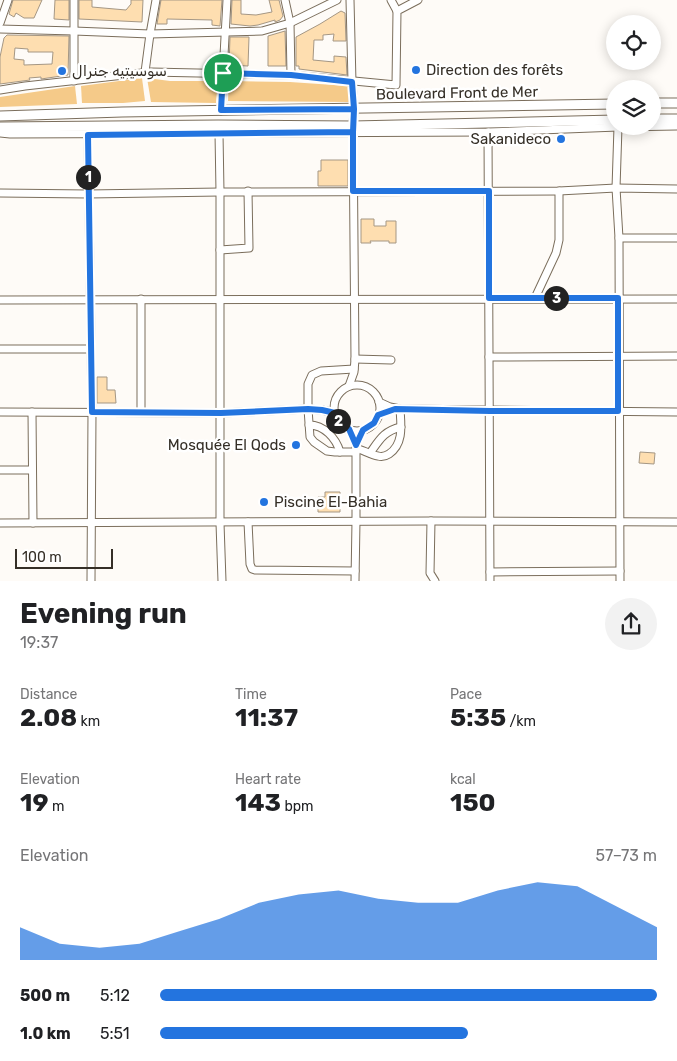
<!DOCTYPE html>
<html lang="en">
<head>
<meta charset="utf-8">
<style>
	:root { --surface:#fff; --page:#f2f2f2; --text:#202124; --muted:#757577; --accent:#2374df }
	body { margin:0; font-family:Rubik,Vazirmatn,sans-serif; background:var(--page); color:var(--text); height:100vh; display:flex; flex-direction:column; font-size:19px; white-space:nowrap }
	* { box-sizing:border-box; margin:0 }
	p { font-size:16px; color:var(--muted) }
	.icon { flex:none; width:28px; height:28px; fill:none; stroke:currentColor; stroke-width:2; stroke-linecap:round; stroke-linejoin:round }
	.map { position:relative; height:581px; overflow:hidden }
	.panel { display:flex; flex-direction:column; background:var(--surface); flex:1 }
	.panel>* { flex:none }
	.fabs { position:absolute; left:606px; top:15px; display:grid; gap:10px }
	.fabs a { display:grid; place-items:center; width:55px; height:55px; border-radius:50%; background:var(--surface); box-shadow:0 2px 12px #0003; font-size:25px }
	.scale { position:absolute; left:15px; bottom:12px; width:98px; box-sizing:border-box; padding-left:5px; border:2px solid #352f27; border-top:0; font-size:14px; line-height:18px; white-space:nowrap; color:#352f27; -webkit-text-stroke:4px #fff; paint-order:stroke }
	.pin { position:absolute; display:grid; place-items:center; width:42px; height:42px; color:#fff; margin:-21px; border:2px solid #fff; border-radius:50%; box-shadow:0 1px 5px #0007 }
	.km { position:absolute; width:25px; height:25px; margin:-12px; border-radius:50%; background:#222; color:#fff; font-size:14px; line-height:25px; text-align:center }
	.round { display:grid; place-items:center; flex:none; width:52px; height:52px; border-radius:26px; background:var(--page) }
	.overview { display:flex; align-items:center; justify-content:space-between; height:85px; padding:0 20px }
	h1 { font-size:28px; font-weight:700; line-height:38px }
	.metrics { display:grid; grid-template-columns:repeat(3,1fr); gap:8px; height:85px; padding:5px 20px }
	.metrics div { display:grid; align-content:center }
	.metrics b { font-size:25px; font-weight:700 }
	.metrics small { font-size:14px; font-weight:400 }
	.metrics p { font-size:14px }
	.chart { height:140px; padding:10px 20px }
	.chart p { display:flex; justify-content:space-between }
	.chart svg { width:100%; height:90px; margin-top:5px; fill:var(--accent); opacity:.7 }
	ul { padding:0 20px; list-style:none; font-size:16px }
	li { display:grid; grid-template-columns:80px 60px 1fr; align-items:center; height:38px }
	li i { height:12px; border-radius:6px; background:var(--accent) }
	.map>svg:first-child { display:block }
</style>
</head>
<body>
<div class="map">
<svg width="677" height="581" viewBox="0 0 677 581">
	<rect width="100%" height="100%" fill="#fefbf7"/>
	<g fill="#f5ca89">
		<polygon points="142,78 145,101 123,103 82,103 81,86"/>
		<polygon points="147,78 170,81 218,81 216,103 151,102"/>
		<polygon points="229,81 290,82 348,86 349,102 228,101"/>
		<polygon points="75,86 77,104 0,107 0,97"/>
	</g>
	<g fill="#fedeb0" stroke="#a59784" fill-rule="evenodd">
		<polygon points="13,0 42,0 34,18 24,18 16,13 14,17 9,14"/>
		<polygon points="55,0 69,0 69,20 54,19"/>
		<polygon points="79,0 92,0 92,7 126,10 131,4 131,0 143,0 142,22 79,19"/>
		<polygon points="161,0 222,0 220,26 212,25 212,20 167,19 167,24 157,24"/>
		<polygon points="232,0 241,0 241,14 256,15 272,12 269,0 279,0 283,16 280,20 275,22 275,20 258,25 250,26 231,24"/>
		<polygon points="341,11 345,13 346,41 333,41 334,34 323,35 323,40 314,40 313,60 334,62 334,56 346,57 347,75 299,69 299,66 296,66 296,37 320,24"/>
		<polygon points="285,31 286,66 268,66 268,36"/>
		<path d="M7 35 69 36 68 75 41 79V77L29 78 30 80 0 84V57L4 38ZM15 48 28 49V52H53L52 64 24 65V60L14 59Z"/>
		<polygon points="230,37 249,37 248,66 229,65"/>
		<polygon points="321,160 348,160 348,186 318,186 318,171 321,171"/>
		<polygon points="361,219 374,219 374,226 386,226 386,221 396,221 396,243 389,243 389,241 370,241 371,243 361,243"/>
		<polygon points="97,377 107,377 107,390 115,390 116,403 97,403"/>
		<polygon points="640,452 655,453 654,464 639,463"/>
		<polygon points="325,492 340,492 340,512 318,512 318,497 325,497"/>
	</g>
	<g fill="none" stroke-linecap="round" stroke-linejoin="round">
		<g stroke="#7b6e5c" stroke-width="9">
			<g id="minor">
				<polyline points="285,0 290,23 291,75"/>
				<polyline points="391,0 397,11"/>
				<polyline points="0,23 8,0"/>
				<polyline points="0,29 74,31 150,34 262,31 290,23 337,0"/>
				<polyline points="145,72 150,34 156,0"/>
				<polyline points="74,81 74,0"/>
				<polyline points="0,90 25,86 151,72 291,75 396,85 397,11 418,0"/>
				<polyline points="221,111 227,0"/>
				<polyline points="618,127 616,188 619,238 620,581"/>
				<polyline points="488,132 490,581"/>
				<polyline points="0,133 10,134 488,132 618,127 677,126"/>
				<polyline points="219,133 220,192 220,523 222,581"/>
				<polyline points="88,135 92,412 91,581"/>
				<polyline points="0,193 88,194 220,192 559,191 616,188 677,189"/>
				<polyline points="619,238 677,238"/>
				<polyline points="220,250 249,248 248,191"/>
				<polyline points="535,298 556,253 559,240 559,191"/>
				<polyline points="141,299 141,412"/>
				<polyline points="0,300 677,299"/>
				<polyline points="0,349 91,349"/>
				<polyline points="489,357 677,356"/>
				<polyline points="355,359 391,360"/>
				<polyline points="354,369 321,371 312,375 308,384 308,409 310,437 314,442 327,451 335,452 356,452"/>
				<circle cx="357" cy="408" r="23"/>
				<polyline points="349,386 354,372 355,359 353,126 354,109 352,82 350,0"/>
				<polyline points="379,402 390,407 400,409 677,412"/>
				<polyline points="0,412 221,413 308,409 322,410 335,413"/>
				<polyline points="32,412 33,523"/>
				<path d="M309 425C324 425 336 438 340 452"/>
				<path d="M356 448C363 450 371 455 378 456 382 457 386 456 389 454 404 444 401 425 400 409"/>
				<path d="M370 453C380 439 384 431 401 427"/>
				<polyline points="0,470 32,470"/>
				<polyline points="431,521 430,573 435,581"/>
				<polyline points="248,522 250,564 252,569 255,570 355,571"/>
				<polyline points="0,523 431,521 677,522"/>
				<polyline points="490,572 620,571"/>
				<polyline points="355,581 356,521 356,448 357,441 363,430"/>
			</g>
		</g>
		<g stroke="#7b6e5c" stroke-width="11">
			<g id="major">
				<polyline points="652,103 677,103"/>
				<polyline points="0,116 122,112 615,104"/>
				<polyline points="652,119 677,119"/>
				<polyline points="0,127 218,125 353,126 615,120"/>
			</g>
		</g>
		<use href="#minor" stroke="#fff" stroke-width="7"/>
		<use href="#major" stroke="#fff" stroke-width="9"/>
	</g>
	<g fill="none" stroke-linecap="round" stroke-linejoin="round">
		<g stroke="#fff" stroke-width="10">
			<polyline id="route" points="223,73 291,75 352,82 354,109 353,132 88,135 92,412 221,413 308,409 322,410 335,413 340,423 349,429 356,445 363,430 374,423 378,415 395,409 490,411 618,411 618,298 489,298 489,191 353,191 353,132 354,109 221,110 223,73"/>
		</g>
		<use href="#route" stroke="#2374df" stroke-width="6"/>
	</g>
	<g fill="#2374df" stroke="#fff" stroke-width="2">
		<circle cx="416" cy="70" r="5"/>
		<circle cx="62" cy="71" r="5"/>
		<circle cx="561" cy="139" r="5"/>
		<circle cx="296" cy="445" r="5"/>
		<circle cx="264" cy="502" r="5"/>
	</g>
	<g text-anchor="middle" stroke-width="5" stroke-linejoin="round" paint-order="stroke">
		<g font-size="15" fill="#352f27" stroke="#fff" text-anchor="start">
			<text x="426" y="75">Direction des forêts</text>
			<text x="72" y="76">سوسيتيه جنرال</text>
			<text x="551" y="144" text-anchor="end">Sakanideco</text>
			<text x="286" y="450" text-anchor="end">Mosquée El Qods</text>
			<text x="274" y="507">Piscine El-Bahia</text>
		</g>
		<g font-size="15" fill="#352f27" stroke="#fff">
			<text transform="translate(457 93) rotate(-1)" y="5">Boulevard Front de Mer</text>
		</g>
	</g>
</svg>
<div class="fabs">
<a><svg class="icon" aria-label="locate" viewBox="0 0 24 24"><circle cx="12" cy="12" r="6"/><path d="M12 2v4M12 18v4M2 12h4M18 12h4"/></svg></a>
<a><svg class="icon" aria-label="layers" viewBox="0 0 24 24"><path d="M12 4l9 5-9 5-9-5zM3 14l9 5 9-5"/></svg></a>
</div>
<div class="scale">100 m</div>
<div class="pin" style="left:223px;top:73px;background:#1e9e55"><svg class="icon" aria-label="arrive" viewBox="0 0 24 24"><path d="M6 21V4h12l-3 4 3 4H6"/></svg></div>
<b class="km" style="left:88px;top:177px">1</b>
<b class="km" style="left:338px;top:421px">2</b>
<b class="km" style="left:556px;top:298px">3</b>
</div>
<section class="panel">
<div class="overview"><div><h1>Evening run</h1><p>19:37</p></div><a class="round"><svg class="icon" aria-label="share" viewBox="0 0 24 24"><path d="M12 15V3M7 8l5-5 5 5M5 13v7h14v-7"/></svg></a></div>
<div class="metrics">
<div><p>Distance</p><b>2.08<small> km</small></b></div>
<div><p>Time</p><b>11:37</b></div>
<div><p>Pace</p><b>5:35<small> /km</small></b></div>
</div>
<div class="metrics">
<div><p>Elevation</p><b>19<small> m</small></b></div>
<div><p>Heart rate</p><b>143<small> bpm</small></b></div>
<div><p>kcal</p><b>150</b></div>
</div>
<div class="chart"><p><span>Elevation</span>57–73 m</p>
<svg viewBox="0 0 160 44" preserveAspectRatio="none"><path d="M0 44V28L10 36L20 38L30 36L40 30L50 24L60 16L70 12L80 10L90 14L100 16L110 16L120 10L130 6L140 8L150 18L160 28V44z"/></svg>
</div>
<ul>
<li><b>500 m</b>5:12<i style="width:100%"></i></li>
<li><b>1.0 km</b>5:51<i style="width:62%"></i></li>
</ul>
</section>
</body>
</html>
